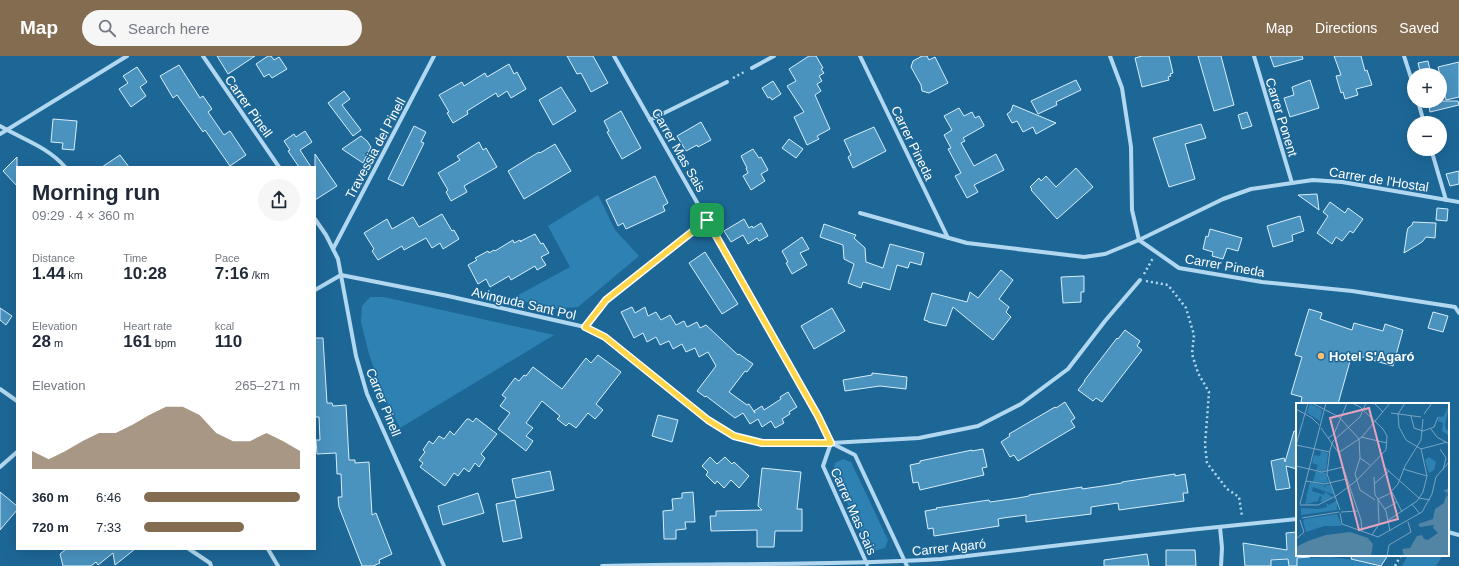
<!DOCTYPE html>
<html lang="en">
<head>
<meta charset="utf-8">
<style>
	:root { --surface:#fff; --page:#f6f6f7; --text:#1f2937; --muted:#747a83; --accent:#846c51 }
	body { margin:0; font-family:Arial,sans-serif; background:var(--page); color:var(--text); height:100vh; display:flex; flex-direction:column; font-size:15px; white-space:nowrap }
	* { box-sizing:border-box; margin:0 }
	p { font-size:13px; color:var(--muted) }
	.icon { flex:none; width:22px; height:22px; fill:none; stroke:currentColor; stroke-width:2; stroke-linecap:round; stroke-linejoin:round }
	.map { position:relative; flex:1; overflow:hidden }
	.drawer { position:absolute; left:16px; top:110px; width:300px; height:384px; display:flex; flex-direction:column; background:var(--surface); border-radius:0px; box-shadow:0 4px 16px #0002 }
	.drawer>* { flex:none }
	.fabs { position:absolute; left:1407px; top:12px; display:grid; gap:8px }
	.fabs a { display:grid; place-items:center; width:40px; height:40px; border-radius:50%; background:var(--surface); box-shadow:0 4px 16px #0002; font-size:20px }
	.pin { position:absolute; display:grid; place-items:center; width:34px; height:34px; color:#fff; margin:-17px; border-radius:8px; box-shadow:0 2px 6px #0006 }
	.round { display:grid; place-items:center; flex:none; width:42px; height:42px; border-radius:21px; background:var(--page) }
	.summary { display:flex; align-items:center; justify-content:space-between; height:68px; padding:0 16px }
	h1 { font-size:22px; font-weight:600; line-height:30px }
	.metrics { display:grid; grid-template-columns:repeat(3,1fr); gap:6px; height:68px; padding:4px 16px }
	.metrics div { display:grid; align-content:center }
	.metrics b { font-size:17px; font-weight:600 }
	.metrics small { font-size:11px; font-weight:400 }
	.metrics p { font-size:11px }
	.chart { height:112px; padding:8px 16px }
	.chart p { display:flex; justify-content:space-between }
	.chart svg { width:100%; height:72px; margin-top:4px; fill:var(--accent); opacity:.7 }
	ul { padding:0 16px; list-style:none; font-size:13px }
	li { display:grid; grid-template-columns:64px 48px 1fr; align-items:center; height:30px }
	li i { height:10px; border-radius:5px; background:var(--accent) }
	header { display:flex; align-items:center; gap:24px; box-sizing:border-box; height:56px; padding:0 20px; background:var(--accent); color:#fff }
	header strong { font-size:19px }
	nav { display:flex; gap:22px; margin-inline-start:auto; font-size:14px }
	.search { width:280px; height:36px; background:var(--page); display:flex; align-items:center; gap:10px; box-sizing:border-box; padding:0 14px; border-radius:22px; color:var(--muted); font-size:15px }
	.map>svg:first-child { display:block }
</style>
</head>
<body>
<header>
<strong>Map</strong>
<div class="search"><svg class="icon" aria-label="search" viewBox="0 0 24 24"><circle cx="10" cy="10" r="6"/><path d="M15 15l6 6"/></svg>Search here</div>
<nav><a>Map</a><a>Directions</a><a>Saved</a></nav>
</header>
<div class="map">
<svg width="1459" height="510" viewBox="0 0 1459 510">
	<rect width="100%" height="100%" fill="#1d6797"/>
	<g fill="#2d81b3">
		<polygon points="598,139 615,174 639,200 578,251 553,253 513,242 570,211 548,170"/>
		<polygon points="370,241 384,241 554,279 400,372 383,339 369,298 361,266 362,250"/>
		<polygon points="843,403 851,406 888,484 885,492 874,495 867,491 833,415 835,407"/>
		<polygon points="1408,499 1443,499 1436,510 1402,510"/>
		<polygon points="1330,501 1355,504 1378,510 1271,510 1271,505 1305,502"/>
	</g>
	<g fill="#4a93bf" stroke="#d8eefb">
		<polygon points="217,0 255,0 228,18"/>
		<polygon points="268,0 271,0 274,4 279,1 287,13 272,22 269,18 264,21 256,8"/>
		<polygon points="567,0 593,0 608,27 591,36 581,17 577,18"/>
		<polygon points="809,0 816,0 823,12 821,13 824,17 819,20 822,25 817,28 821,35 815,39 830,73 817,80 819,83 807,89 794,61 804,56 787,30 796,25 789,13"/>
		<polygon points="922,0 927,0 929,4 935,1 948,27 929,37 922,35 921,29 911,11 913,5"/>
		<polygon points="1142,0 1169,0 1173,17 1170,18 1171,20 1168,21 1169,24 1142,31 1135,2"/>
		<polygon points="1198,0 1221,0 1234,49 1214,55"/>
		<polygon points="1270,0 1302,0 1303,3 1274,11"/>
		<polygon points="1334,0 1361,0 1365,15 1367,14 1372,29 1356,33 1358,39 1345,43 1343,36 1341,37 1336,20 1341,19"/>
		<polygon points="1428,5 1431,19 1421,19 1418,7"/>
		<polygon points="1459,6 1459,41 1446,44 1438,11"/>
		<polygon points="509,8 514,18 517,16 526,33 511,42 507,35 498,41 496,37 467,55 468,58 453,67 447,57 449,56 439,39 462,26 464,30 485,17 487,21"/>
		<polygon points="179,9 200,42 203,40 212,53 208,56 224,79 230,75 246,99 230,110 205,74 203,76 177,39 173,42 160,20"/>
		<polygon points="137,11 147,26 140,31 146,40 131,51 119,33 128,27 123,20"/>
		<polygon points="1076,24 1081,34 1056,46 1057,49 1038,58 1031,45"/>
		<polygon points="1310,24 1319,52 1290,61 1284,42 1294,39 1292,31"/>
		<polygon points="773,25 781,38 772,44 770,41 768,42 762,32"/>
		<polygon points="561,31 576,55 553,69 539,44"/>
		<polygon points="344,35 350,43 342,49 361,74 353,80 328,47"/>
		<polygon points="1428,45 1458,45 1459,49 1430,56"/>
		<polygon points="1013,49 1056,67 1036,78 1033,71 1023,76 1017,65 1012,67 1007,58 1011,55"/>
		<polygon points="959,52 964,60 972,56 975,62 979,60 984,69 984,70 963,82 965,85 961,87 974,110 996,98 1004,114 974,129 978,136 967,142 955,120 961,117 948,93 951,92 944,79 952,74 944,60"/>
		<polygon points="621,55 641,92 622,103 607,76 609,75 604,65"/>
		<polygon points="1247,56 1252,70 1242,73 1238,59"/>
		<polygon points="53,63 77,65 74,94 62,93 63,87 51,86"/>
		<polygon points="701,66 711,84 698,91 697,89 686,95 677,80"/>
		<polygon points="1201,68 1206,82 1185,88 1195,123 1169,131 1153,82"/>
		<polygon points="414,70 426,76 421,86 424,87 403,130 388,123"/>
		<polygon points="874,71 886,95 853,112 848,101 851,99 844,84"/>
		<polygon points="305,75 312,86 300,94 311,111 299,111 288,95 290,94 284,85 294,78 296,81"/>
		<polygon points="361,80 367,85 371,91 363,107 342,93"/>
		<polygon points="789,83 803,93 796,102 782,92"/>
		<polygon points="479,86 483,94 486,92 497,111 464,130 467,136 451,145 446,136 448,134 438,117 460,104 457,100"/>
		<polygon points="555,88 571,115 524,143 508,115 539,96 540,97"/>
		<polygon points="753,93 759,102 761,101 768,114 761,118 765,125 751,134 743,120 748,117 746,112 747,112 741,100"/>
		<polygon points="315,98 337,130 315,144"/>
		<polygon points="120,99 129,111 102,111"/>
		<polygon points="17,101 17,130 3,115"/>
		<polygon points="1076,112 1093,131 1057,163 1031,134 1032,133 1030,131 1039,122 1041,125 1046,120 1056,131"/>
		<polygon points="1459,115 1459,128 1450,130 1446,118"/>
		<polygon points="655,120 668,147 663,150 665,155 626,173 623,167 618,170 606,144"/>
		<polygon points="1317,138 1319,154 1298,139"/>
		<polygon points="1330,146 1345,157 1348,152 1363,163 1353,177 1350,175 1342,185 1336,181 1332,188 1317,177 1328,160 1323,156"/>
		<polygon points="1437,152 1448,153 1447,165 1436,164"/>
		<polygon points="442,158 452,175 454,174 459,183 443,193 440,187 432,192 426,182 404,194 402,190 378,204 372,195 374,193 364,177 387,163 392,173 413,161 419,171"/>
		<polygon points="1300,160 1304,175 1292,179 1293,185 1273,191 1267,170"/>
		<polygon points="744,163 749,172 752,170 753,172 761,167 768,180 759,185 757,182 748,188 743,179 731,186 724,175"/>
		<polygon points="1413,166 1436,167 1435,182 1426,181 1422,186 1404,197 1407,176 1408,172 1412,169"/>
		<polygon points="824,168 856,179 854,182 865,192 866,206 883,212 890,188 924,197 921,209 910,206 908,212 897,209 890,234 863,226 861,232 848,227 854,208 844,203 843,189 820,181"/>
		<polygon points="1210,173 1242,182 1238,195 1227,192 1223,203 1212,200 1213,196 1203,193 1206,180 1208,181"/>
		<polygon points="535,178 541,188 543,187 549,197 541,201 546,209 537,214 535,210 511,224 509,220 490,231 486,223 478,228 468,209 477,204 475,202 488,195 489,197 494,194 495,195 513,184 514,187 520,184 521,186 521,185"/>
		<polygon points="802,181 809,193 800,197 807,209 792,218 786,207 788,206 782,195"/>
		<polygon points="705,196 738,248 722,258 689,207"/>
		<polygon points="1001,214 1013,224 999,243 1009,251 1006,256 1011,261 993,284 953,251 946,270 928,266 928,265 924,264 932,237 967,246 970,236 978,242"/>
		<polygon points="1084,220 1084,236 1081,236 1081,246 1063,247 1061,221"/>
		<polygon points="632,251 635,257 645,251 648,260 656,256 661,264 670,259 676,269 684,265 687,271 697,266 700,272 706,269 738,299 739,298 753,308 747,316 745,315 729,336 747,349 749,348 755,357 754,355 762,350 764,354 781,343 780,341 788,336 797,351 789,356 790,358 782,363 784,367 775,372 771,365 762,371 758,363 750,368 743,357 735,362 706,340 705,341 697,335 716,310 708,296 699,301 695,292 686,296 682,288 673,293 669,285 660,289 656,281 647,286 643,277 634,282 621,256"/>
		<polygon points="0,252 12,260 6,269 0,264"/>
		<polygon points="832,252 845,275 814,293 801,270"/>
		<polygon points="1309,253 1322,257 1320,263 1352,274 1354,267 1383,275 1385,268 1403,274 1393,310 1352,298 1338,348 1307,348 1301,346 1302,341 1291,338 1302,301 1295,299"/>
		<polygon points="1433,256 1448,260 1443,276 1428,272"/>
		<polygon points="1125,274 1140,285 1137,290 1142,294 1102,346 1096,342 1093,345 1078,334 1085,325 1084,325 1117,282 1118,283"/>
		<polygon points="315,282 323,282 327,347 332,347 333,350 346,349 349,404 355,404 355,407 369,406 372,459 376,457 392,498 379,504 380,507 373,510 362,510 339,451 338,441 342,441 341,418 337,418 336,397 317,398 316,384 320,384 319,361 315,361"/>
		<polygon points="598,299 621,316 596,348 603,354 595,363 588,357 576,372 569,367 566,370 557,363 560,360 542,345 526,367 533,372 526,380 533,385 526,395 498,373 510,357 500,350 506,342 502,339 515,322 519,325 524,319 526,320 533,311 562,333 586,302 591,307"/>
		<polygon points="872,317 907,321 906,333 880,330 845,335 843,324 872,319"/>
		<polygon points="1065,346 1075,362 1071,365 1075,371 1018,405 1014,399 1010,401 1001,386 1010,380 1009,378 1055,351 1056,352"/>
		<polygon points="658,359 678,364 672,386 652,380"/>
		<polygon points="476,362 497,378 481,398 485,402 479,411 475,407 469,416 464,412 458,420 454,417 445,430 420,411 423,407 419,404 425,396 423,394 429,385 433,388 439,380 444,383 450,375 454,379 467,363 469,363 473,366"/>
		<polygon points="1294,375 1297,375 1297,413 1286,410 1290,432 1276,434 1271,405 1284,402 1285,406"/>
		<polygon points="983,393 987,411 982,412 984,419 920,434 918,426 913,427 910,409 920,407 920,405 972,394 972,395"/>
		<polygon points="710,401 717,408 725,401 732,408 734,406 749,420 739,432 731,424 724,432 717,425 715,428 706,419 708,416 702,410"/>
		<polygon points="762,412 801,416 797,453 802,453 802,475 775,475 774,491 757,491 757,474 711,475 710,460 716,460 716,455 762,454 758,450"/>
		<polygon points="550,415 554,434 516,442 512,423"/>
		<polygon points="1175,418 1175,420 1185,418 1188,437 1183,437 1184,445 1119,454 1118,447 1091,451 1091,458 1026,466 1026,459 1003,462 998,463 999,470 934,480 933,472 928,473 925,455 937,453 936,452 989,444 990,446 1018,442 1029,440 1029,439 1082,431 1082,433 1103,430 1122,427 1122,426"/>
		<polygon points="0,436 17,450 17,454 0,474"/>
		<polygon points="693,436 695,466 685,466 686,473 676,474 676,483 664,483 663,455 673,454 672,443 682,442 682,437"/>
		<polygon points="478,437 484,457 443,469 438,450"/>
		<polygon points="515,444 522,482 503,486 496,448"/>
		<polygon points="1297,476 1297,499 1310,499 1310,501 1297,502 1297,510 1289,510 1288,503 1271,504 1271,510 1245,510 1243,487 1287,494 1286,477"/>
		<polygon points="66,493 135,493 115,509 113,497 98,509 96,506 91,510 63,510 60,498"/>
		<polygon points="1166,494 1195,494 1196,510 1166,510"/>
		<polygon points="1147,498 1149,510 1104,510 1104,504"/>
		<polygon points="1352,499 1388,499 1381,510 1351,503"/>
	</g>
	<g fill="none" stroke-linecap="round" stroke-linejoin="round">
		<g stroke="#b1d8f0" stroke-width="2.5" stroke-dasharray="2 3" stroke-linecap="butt">
			<polyline points="733,22 746,15"/>
			<polyline points="1144,218 1153,202"/>
			<polyline points="1146,225 1168,229 1186,252 1194,279 1192,298 1198,317 1209,336 1205,389 1207,407 1227,433 1239,441 1242,460"/>
			<polyline points="1395,510 1401,499"/>
		</g>
		<g stroke="#b1d8f0" stroke-width="4">
			<polyline points="203,0 279,111"/>
			<polyline points="614,0 818,360 831,387 855,399 907,510"/>
			<polyline points="860,0 948,182"/>
			<polyline points="1110,0 1122,32 1131,91 1132,154 1139,184"/>
			<polyline points="1254,0 1292,127"/>
			<polyline points="1404,0 1414,31"/>
			<polyline points="752,12 774,0"/>
			<polyline points="1418,45 1424,67"/>
			<polyline points="650,64 727,26"/>
			<path d="M0 70C22 83 48 91 65 111"/>
			<polyline points="0,78 127,0"/>
			<polyline points="1431,93 1446,144"/>
			<polyline points="860,157 967,187 1084,201 1105,198 1139,184 1223,143 1251,133 1292,127 1313,124 1342,126 1459,146"/>
			<polyline points="315,163 326,179 338,203 356,300 367,338 444,510"/>
			<polyline points="1139,184 1179,212 1262,226 1352,235 1455,251 1459,257"/>
			<polyline points="333,193 434,0"/>
			<polyline points="315,234 341,219 448,240 585,271 605,281 708,364 734,380 762,387 831,387 919,382 978,370 1021,348 1068,313 1105,265 1140,224"/>
			<polyline points="585,271 606,243 707,164"/>
			<polyline points="0,333 17,345"/>
			<polyline points="831,387 823,410 867,508"/>
			<polyline points="0,411 17,396"/>
			<polyline points="1220,471 1222,492 1221,510"/>
			<polyline points="1448,476 1459,479"/>
			<polyline points="189,493 210,507 211,510"/>
			<polyline points="268,493 278,510"/>
			<path d="M602 510C715 507 828 510 941 503L1189 474 1297 463"/>
		</g>
	</g>
	<g fill="none" stroke-linecap="round" stroke-linejoin="round">
		<g stroke="#fff" stroke-width="8">
			<polygon id="route" points="707,164 818,360 831,387 762,387 734,380 708,364 605,281 585,271 606,244"/>
		</g>
		<use href="#route" stroke="#ffd54a" stroke-width="5"/>
	</g>
	<circle fill="#ffbd70" stroke="#1d6797" stroke-width="1.5" cx="1321" cy="300" r="4"/>
	<g text-anchor="middle" stroke-width="3" stroke-linejoin="round" paint-order="stroke">
		<g font-size="13" fill="#fff" stroke="#1d6797">
			<text transform="translate(249 50) rotate(55)" y="5">Carrer Pinell</text>
			<text transform="translate(1282 61) rotate(73)" y="5">Carrer Ponent</text>
			<text transform="translate(913 87) rotate(64)" y="5">Carrer Pineda</text>
			<text transform="translate(375 92) rotate(-62)" y="5">Travessia del Pinell</text>
			<text transform="translate(679 94) rotate(60)" y="5">Carrer Mas Sais</text>
			<text transform="translate(1379 123) rotate(9)" y="5">Carrer de l'Hostal</text>
			<text transform="translate(1225 209) rotate(10)" y="5">Carrer Pineda</text>
			<text transform="translate(524 247) rotate(13)" y="5">Avinguda Sant Pol</text>
			<text transform="translate(384 346) rotate(68)" y="5">Carrer Pinell</text>
			<text transform="translate(854 455) rotate(66)" y="5">Carrer Mas Sais</text>
			<text transform="translate(949 491) rotate(-6)" y="5">Carrer Agaró</text>
		</g>
		<g font-size="13" font-weight="bold" fill="#fff" stroke="#1d6797" text-anchor="start">
			<text x="1329" y="305">Hotel S'Agaró</text>
		</g>
	</g>
	<g transform="translate(1296 347)">
		<rect width="153" height="153" fill="#1d6797"/>
		<path d="M14 0 26 7 24 18 11 10ZM153 3 149 22 150 26 153 28 152 32 146 28 147 20 142 18 143 13 147 14ZM25 48 32 50 30 67 27 68 20 67 22 62 16 60 18 52 24 53ZM133 54 140 59 138 67 133 70 129 57ZM20 68 30 70 32 80 17 79ZM14 79 28 82 29 85 30 82H34L39 92 17 84 16 88 28 92 29 89 37 94 27 99 24 98 26 95 24 92 22 98 10 101H24L9 102 11 91 14 92 11 91ZM41 97V107L5 112V105L23 106 31 104 30 100 33 102ZM41 111 46 123H28L10 129 7 118 9 116Z" fill="#2d81b3"/>
		<path d="M153 85 150 95 153 91V153H108L106 146 114 145 121 133 126 132 128 136 132 137 142 130 137 125 138 122 124 124 122 121 137 116 139 106 148 100 151 89 147 88ZM54 129 72 135 77 141 75 153H0V144L12 138 30 132Z" fill="#5284a4"/>
		<path fill="none" stroke="#77a4c1" stroke-width="1" d="M16 0 43 14 63 36 64 55 59 71 64 87 79 97M78 0 87 9M109 0 102 11 103 24 110 37 125 46M0 6 16 15 23 22M95 10 125 14M128 11 136 0M115 13 118 25 127 28 138 24 142 14M25 25 42 49 65 117 66 128M135 26 141 34 153 41M65 34 91 40M32 35 38 31 51 0M0 42 34 49M0 42 12 0M125 46 151 39M144 46 150 55 147 67M42 50 66 34 94 0M64 55 74 62M0 63 26 69 47 64M87 63 123 95 134 97M107 66 131 73M78 74 79 92 90 108 94 128M10 78 29 81 50 76M78 81 93 68M96 89 106 109M82 96 93 91 102 81 109 63 125 37 127 16M4 101 30 0M116 101 124 111M4 102H22L40 93 60 78 90 47 91 33 87 26 64 4 56 0M89 106 101 99M44 107 31 71 34 47 37 38 64 14 70 0M45 109 62 108M44 110 46 121 82 134 126 109 136 91 140 74 153 59M6 115 43 109M91 118 121 98 127 89 131 73 125 46M76 132 83 121 82 96M0 136 8 129 4 117M91 153 93 142 115 129 112 119"/>
		<path fill="#e7a3bd" fill-opacity="0.15" stroke="#e7a3bd" stroke-width="2" d="M73 5 102 116 63 127 34 15Z"/>
		<rect width="153" height="153" fill="none" stroke="#fff" stroke-width="2"/>
	</g>
</svg>
<div class="fabs">
<a>+</a>
<a>−</a>
</div>
<div class="pin" style="left:707px;top:164px;background:#1e9e55"><svg class="icon" aria-label="arrive" viewBox="0 0 24 24"><path d="M6 21V4h12l-3 4 3 4H6"/></svg></div>
<section class="drawer">
<div class="summary"><div><h1>Morning run</h1><p>09:29 · 4 × 360 m</p></div><a class="round"><svg class="icon" aria-label="share" viewBox="0 0 24 24"><path d="M12 15V3M7 8l5-5 5 5M5 13v7h14v-7"/></svg></a></div>
<div class="metrics">
<div><p>Distance</p><b>1.44<small> km</small></b></div>
<div><p>Time</p><b>10:28</b></div>
<div><p>Pace</p><b>7:16<small> /km</small></b></div>
</div>
<div class="metrics">
<div><p>Elevation</p><b>28<small> m</small></b></div>
<div><p>Heart rate</p><b>161<small> bpm</small></b></div>
<div><p>kcal</p><b>110</b></div>
</div>
<div class="chart"><p><span>Elevation</span>265–271 m</p>
<svg viewBox="0 0 160 44" preserveAspectRatio="none"><path d="M0 44V33L10 38L20 33L30 27L40 22L50 22L60 17L70 11L80 6L90 6L100 11L110 22L120 27L130 27L140 22L150 27L160 33V44z"/></svg>
</div>
<ul>
<li><b>360 m</b>6:46<i style="width:100%"></i></li>
<li><b>720 m</b>7:33<i style="width:64%"></i></li>
</ul>
</section>
</div>
</body>
</html>
